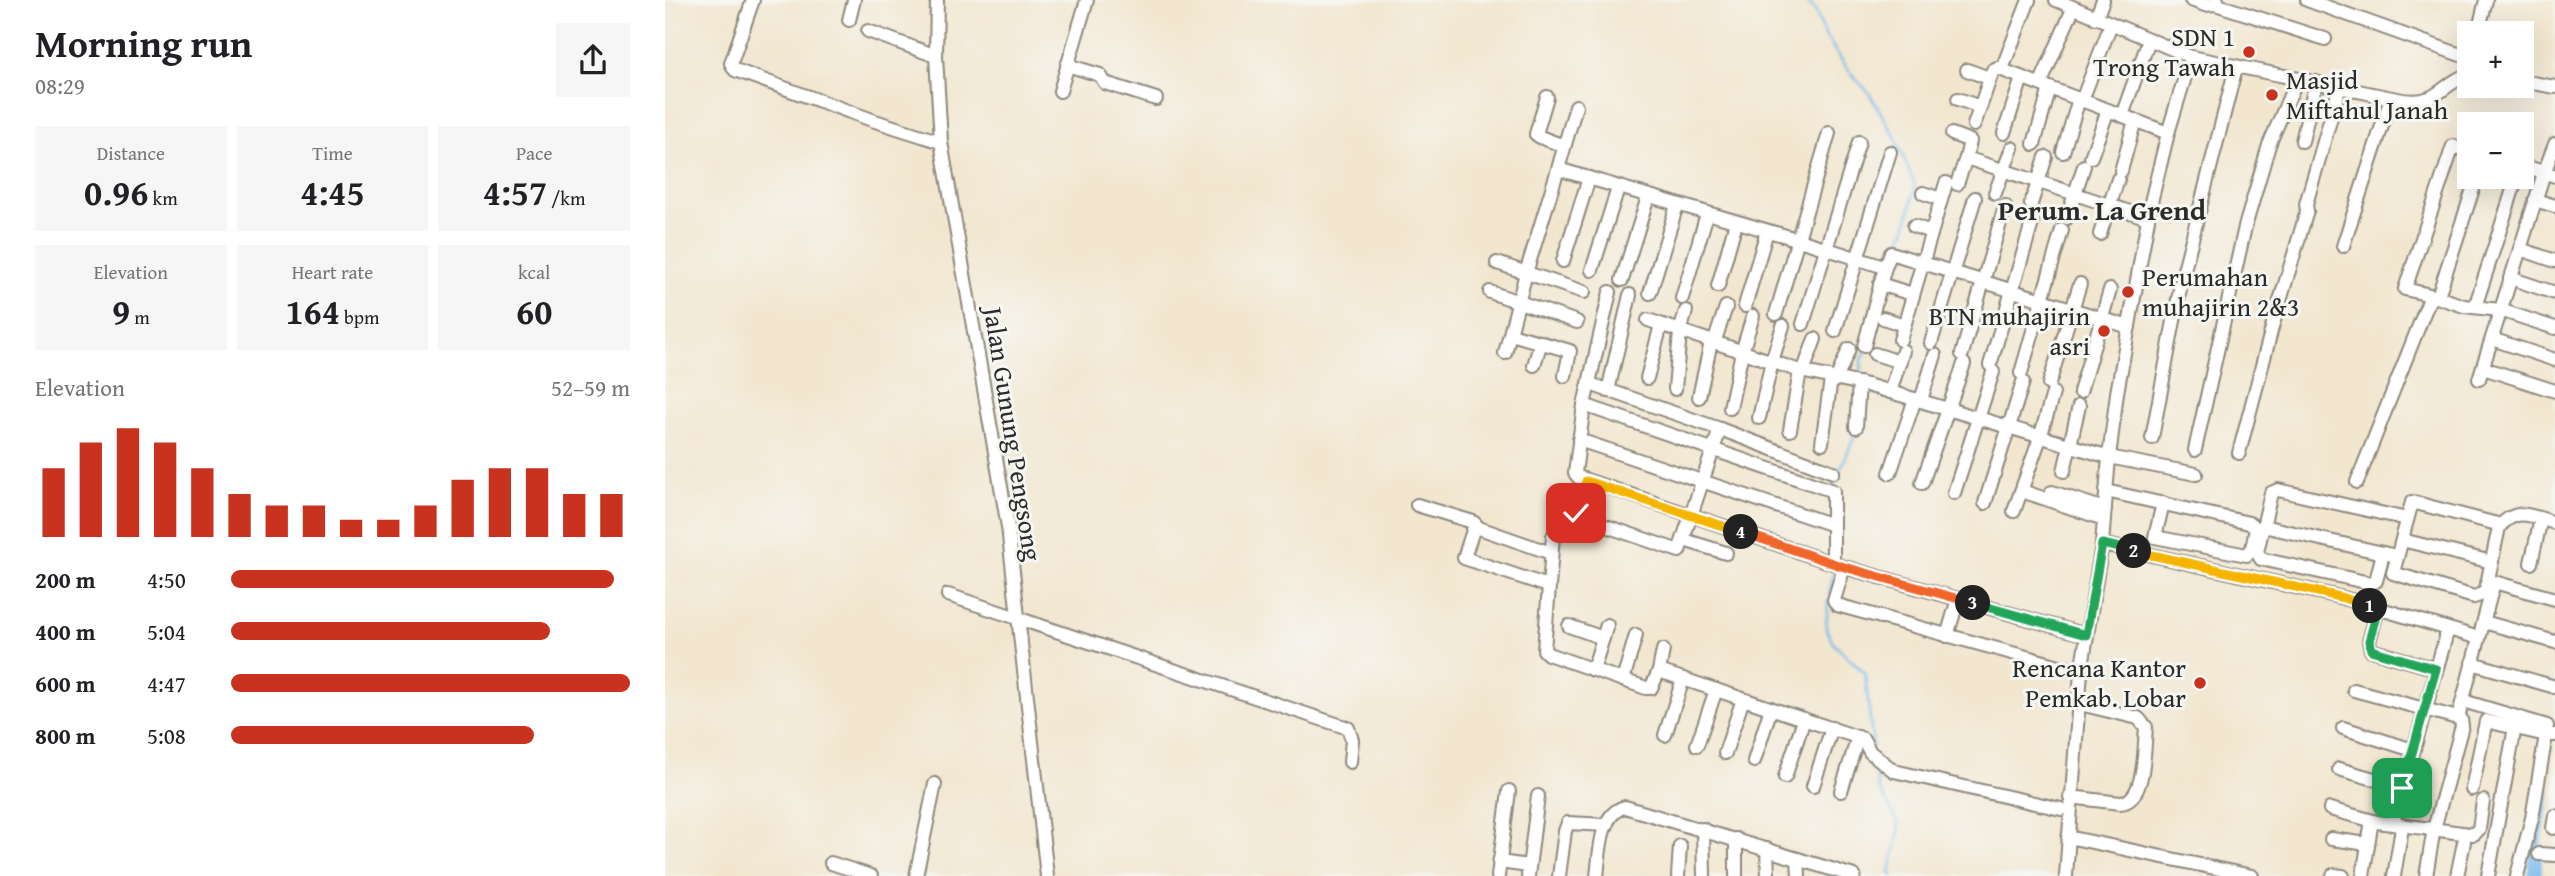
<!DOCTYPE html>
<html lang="en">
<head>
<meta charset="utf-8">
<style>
	:root { --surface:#fff; --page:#f6f6f6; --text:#202124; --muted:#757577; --accent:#c8321e }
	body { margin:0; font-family:"Gentium Book Plus",serif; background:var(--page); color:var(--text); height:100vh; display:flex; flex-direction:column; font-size:26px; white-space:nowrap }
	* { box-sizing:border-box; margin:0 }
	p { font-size:23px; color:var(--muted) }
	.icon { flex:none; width:38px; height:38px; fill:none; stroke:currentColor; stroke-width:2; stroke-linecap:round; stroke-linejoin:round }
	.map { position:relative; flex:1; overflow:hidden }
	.sheet { display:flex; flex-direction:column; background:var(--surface); width:665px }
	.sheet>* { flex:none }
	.controls { position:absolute; left:1792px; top:21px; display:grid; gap:14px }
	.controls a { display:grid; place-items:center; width:77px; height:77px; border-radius:0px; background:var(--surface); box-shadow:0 7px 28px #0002; font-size:35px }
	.pin { position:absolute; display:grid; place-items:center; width:60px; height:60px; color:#fff; margin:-30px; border-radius:14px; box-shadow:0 4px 10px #0006 }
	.km { position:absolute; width:35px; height:35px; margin:-18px; border-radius:50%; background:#222; color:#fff; font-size:19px; line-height:35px; text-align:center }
	.round { display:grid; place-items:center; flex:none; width:74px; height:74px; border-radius:0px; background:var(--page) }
	.headline { display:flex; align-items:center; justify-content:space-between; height:119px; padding:0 35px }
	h1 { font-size:38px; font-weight:700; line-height:52px }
	.stats { display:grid; grid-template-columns:repeat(3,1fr); gap:10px; height:119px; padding:7px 35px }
	.stats div { display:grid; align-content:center; border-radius:0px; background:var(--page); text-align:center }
	.stats b { font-size:35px; font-weight:700 }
	.stats small { font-size:19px; font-weight:400 }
	.stats p { font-size:19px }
	.chart { height:196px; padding:14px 35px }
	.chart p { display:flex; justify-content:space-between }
	.chart svg { width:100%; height:126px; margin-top:7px; stroke:var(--accent); stroke-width:6 }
	ul { padding:0 35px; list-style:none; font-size:23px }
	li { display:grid; grid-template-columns:112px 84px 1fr; align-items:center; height:52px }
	li i { height:18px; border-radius:9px; background:var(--accent) }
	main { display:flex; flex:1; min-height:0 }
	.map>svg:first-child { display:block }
</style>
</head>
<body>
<main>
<section class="sheet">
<div class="headline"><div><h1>Morning run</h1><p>08:29</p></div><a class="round"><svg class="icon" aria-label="share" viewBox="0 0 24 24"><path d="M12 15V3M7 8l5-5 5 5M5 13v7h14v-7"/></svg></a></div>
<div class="stats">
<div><p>Distance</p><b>0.96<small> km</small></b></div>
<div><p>Time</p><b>4:45</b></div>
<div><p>Pace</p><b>4:57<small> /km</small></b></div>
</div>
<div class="stats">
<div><p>Elevation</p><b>9<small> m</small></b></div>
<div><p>Heart rate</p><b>164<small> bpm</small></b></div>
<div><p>kcal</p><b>60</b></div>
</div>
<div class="chart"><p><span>Elevation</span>52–59 m</p>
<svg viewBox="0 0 160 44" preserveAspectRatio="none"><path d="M5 44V20M15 44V11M25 44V6M35 44V11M45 44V20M55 44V29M65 44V33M75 44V33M85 44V38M95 44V38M105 44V33M115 44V24M125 44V20M135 44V20M145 44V29M155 44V29"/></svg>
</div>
<ul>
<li><b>200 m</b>4:50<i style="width:96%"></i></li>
<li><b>400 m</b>5:04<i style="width:80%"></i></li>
<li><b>600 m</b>4:47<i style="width:100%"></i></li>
<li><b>800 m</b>5:08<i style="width:76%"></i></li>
</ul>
</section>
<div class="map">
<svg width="1890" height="876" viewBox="0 0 1890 876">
	<rect width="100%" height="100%" fill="#f6f6f2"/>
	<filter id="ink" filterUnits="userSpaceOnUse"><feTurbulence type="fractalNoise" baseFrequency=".0143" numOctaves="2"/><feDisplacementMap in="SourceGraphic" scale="14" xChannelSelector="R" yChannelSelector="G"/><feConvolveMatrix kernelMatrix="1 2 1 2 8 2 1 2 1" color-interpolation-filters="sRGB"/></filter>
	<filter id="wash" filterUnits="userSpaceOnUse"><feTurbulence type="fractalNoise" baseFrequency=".00686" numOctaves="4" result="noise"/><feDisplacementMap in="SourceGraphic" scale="28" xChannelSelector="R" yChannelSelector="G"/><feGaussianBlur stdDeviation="1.57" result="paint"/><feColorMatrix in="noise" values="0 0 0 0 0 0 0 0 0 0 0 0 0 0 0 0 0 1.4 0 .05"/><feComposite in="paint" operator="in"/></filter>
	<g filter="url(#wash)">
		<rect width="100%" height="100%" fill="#f2e6cf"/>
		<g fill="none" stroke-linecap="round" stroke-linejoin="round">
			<g stroke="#76b9ec" stroke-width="2.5">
				<polyline points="1140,0 1150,10 1161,37 1184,71 1204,93 1231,138 1250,186 1242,225 1231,251"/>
				<polyline points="1197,378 1196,362 1201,351"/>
				<polyline points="1169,488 1169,484 1191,433"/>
				<polyline points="1164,595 1170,567"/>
				<polyline points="1163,601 1161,629 1169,644 1200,673 1208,746"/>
				<polyline points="1209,760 1213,787 1233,822 1234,831 1225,872 1227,876"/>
			</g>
			<polyline stroke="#76b9ec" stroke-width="14" points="1870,876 1870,842 1878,790"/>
		</g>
	</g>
	<g filter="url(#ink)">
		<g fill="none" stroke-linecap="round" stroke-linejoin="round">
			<g stroke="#8e887d" stroke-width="16">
				<g id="minor">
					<polyline points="88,0 66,63 70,70 210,121 276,142"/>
					<polyline points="272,0 271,56 276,142 343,527 382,876"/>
					<path d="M1391 0 1526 57 1732 99C1775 107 1773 85 1804 74"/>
					<polyline points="1526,0 1540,5 1550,4 1552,0"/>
					<polyline points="1642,0 1804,58"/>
					<polyline points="1550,4 1660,39"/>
					<polyline points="1431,18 1438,0"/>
					<polyline points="184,20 189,0"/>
					<polyline points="203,31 271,56"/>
					<polyline points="1813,33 1821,0"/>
					<polyline points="1339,64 1364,0"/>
					<polyline points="402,65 435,75 440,83 491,99"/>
					<polyline points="1302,70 1324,78"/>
					<polyline points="1377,80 1408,9"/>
					<polyline points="1857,81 1890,87"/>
					<polyline points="395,91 422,0"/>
					<polyline points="1419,95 1446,24"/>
					<polyline points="882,97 871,134 875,137 899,146"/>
					<polyline points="1293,99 1315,107"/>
					<polyline points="1459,110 1484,40"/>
					<polyline points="1309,125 1328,70 1332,68 1503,133"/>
					<polyline points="1339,133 1357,78"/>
					<polyline points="1287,134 1305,141 1301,158"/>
					<polyline points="1637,141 1651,82"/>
					<polyline points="1369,144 1385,88"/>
					<polyline points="1398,152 1414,99"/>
					<polyline points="1426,157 1443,110"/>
					<polyline points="1857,165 1890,176"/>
					<polyline points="893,169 911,106"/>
					<polyline points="1456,171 1470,120"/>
					<polyline points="1292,184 1301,158 1483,218"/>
					<polyline points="1258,193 1276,199"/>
					<polyline points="1330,193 1347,148"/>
					<polyline points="1870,200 1890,206"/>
					<polyline points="1366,204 1381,157"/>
					<polyline points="1402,218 1419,166"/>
					<polyline points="1249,226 1266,232"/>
					<polyline points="1435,234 1453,179"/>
					<polyline points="1678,246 1726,98"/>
					<polyline points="1855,249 1890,261"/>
					<polyline points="898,261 924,178"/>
					<polyline points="832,263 919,292"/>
					<polyline points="927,270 953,188"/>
					<polyline points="1845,278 1890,293"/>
					<polyline points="957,280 983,197"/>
					<polyline points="1215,284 1247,294"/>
					<polyline points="1053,286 1071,222"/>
					<polyline points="825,292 912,322"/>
					<polyline points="945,292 919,405 910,473 913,477 1179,567 1421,635"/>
					<polyline points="985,293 1012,205"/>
					<polyline points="1769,296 1740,289 1788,146 1804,151"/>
					<polyline points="1773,296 1812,177"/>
					<polyline points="1017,298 1042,214"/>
					<polyline points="1080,306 1102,231"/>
					<polyline points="1810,307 1852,177"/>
					<polyline points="1111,314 1164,133"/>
					<polyline points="1218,318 1239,325"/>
					<polyline points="983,320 1135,371 1202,385 1444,457 1531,474"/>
					<polyline points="1138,324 1194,142"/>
					<polyline points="1170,331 1225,152"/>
					<polyline points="846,334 905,351 900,376"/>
					<polyline points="1827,339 1890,360"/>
					<polyline points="1235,340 1281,183"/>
					<polyline points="1049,343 1061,307"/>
					<polyline points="1266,343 1310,198"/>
					<polyline points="1199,346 1220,267"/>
					<polyline points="840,353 861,273 893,169 1131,239 1216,266 1220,267 1226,253 1464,327"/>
					<polyline points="1210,354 1235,362"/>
					<polyline points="1297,354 1340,206"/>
					<polyline points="869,365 876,342"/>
					<polyline points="1325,365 1370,213"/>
					<polyline points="1818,368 1890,391"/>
					<polyline points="1138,372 1150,339"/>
					<polyline points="1356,373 1397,230"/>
					<polyline points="982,378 996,325"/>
					<polyline points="1814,379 1879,173 1890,144"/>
					<polyline points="1171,380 1184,349"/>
					<polyline points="925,384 1055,429"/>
					<polyline points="1384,384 1415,284"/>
					<polyline points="1010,389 1015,332 1021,311"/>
					<polyline points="943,391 965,295"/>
					<polyline points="1225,392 1238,351"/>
					<polyline points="1415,392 1445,290"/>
					<polyline points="1034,397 1046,342"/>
					<polyline points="1256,400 1270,355"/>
					<polyline points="919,405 1168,491 1168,563"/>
					<polyline points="1065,408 1077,352 1088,316"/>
					<polyline points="1094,418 1107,361 1118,326"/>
					<polyline points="1191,427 1194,383"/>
					<polyline points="1125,430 1135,371"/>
					<polyline points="1487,438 1517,278 1571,67"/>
					<polyline points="914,440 1168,525"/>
					<polyline points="1157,443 1166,379"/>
					<polyline points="1530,450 1580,227 1604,145 1632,79"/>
					<polyline points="1574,453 1608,324 1642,211 1641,204 1675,86"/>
					<polyline points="1399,471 1414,406"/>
					<polyline points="1225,473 1250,399"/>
					<polyline points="921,481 912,516 1014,551 1055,429 1168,472"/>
					<polyline points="1692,482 1763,303 1769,296 1799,306 1835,310 1890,328"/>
					<polyline points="1257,483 1299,364"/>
					<polyline points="1357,491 1439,519"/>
					<polyline points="1441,491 1584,523 1591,528 1587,549 1582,555 1490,537 1498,503"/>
					<polyline points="1387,492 1440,509"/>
					<polyline points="1289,493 1328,372"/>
					<polyline points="1320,503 1358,382"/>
					<polyline points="752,505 808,522 814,528 886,553"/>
					<polyline points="1349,511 1375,438 1388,393"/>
					<polyline points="810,524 799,558 883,586"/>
					<path d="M1836 525 1747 502 1728 573 1809 597 1818 594 1821 589 1834 527C1852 506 1867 516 1890 523"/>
					<polyline points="1598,526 1718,553"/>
					<polyline points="888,536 879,650 883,654 981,688 986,688 994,671 998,650"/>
					<polyline points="1019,540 1061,553"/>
					<polyline points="1737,540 1827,562"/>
					<polyline points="1437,544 1675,597 1814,638"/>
					<polyline points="1732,556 1718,553 1711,581 1705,583 1596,559 1592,552 1606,493 1613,490 1742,519"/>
					<polyline points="1866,563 1876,519"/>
					<polyline points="1179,567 1169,600 1172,605 1416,672"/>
					<polyline points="283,595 683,728 687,740 685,762"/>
					<polyline points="1713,609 1704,641 1706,650 1771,669"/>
					<polyline points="1819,622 1890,642"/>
					<polyline points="904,626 938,638"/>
					<polyline points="1282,636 1293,599"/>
					<polyline points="1807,663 1890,687"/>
					<polyline points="928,670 942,625"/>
					<polyline points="994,671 1198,739 1205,752 1229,771 1396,809"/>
					<polyline points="958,680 971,635"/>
					<polyline points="1689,690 1796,719 1797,726 1769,829"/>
					<polyline points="1798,701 1882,726"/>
					<polyline points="1793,718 1829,582 1890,599"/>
					<polyline points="1678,728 1748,750"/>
					<polyline points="1000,735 1018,679"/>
					<polyline points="1032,745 1051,690"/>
					<polyline points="1060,753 1078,699"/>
					<polyline points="1089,761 1106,708"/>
					<polyline points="1674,769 1737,787"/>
					<polyline points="1120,777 1139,719"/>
					<polyline points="1148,786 1167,728"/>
					<polyline points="1807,789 1821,721 1881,735"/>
					<polyline points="1176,791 1193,737"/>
					<path d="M1405 797 1455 803C1481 802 1479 747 1481 727L1473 718 1415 704"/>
					<polyline points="1665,809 1712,822 1805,834 1809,834 1814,829 1818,801"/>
					<polyline points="1728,823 1783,629"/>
					<polyline points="1888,828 1890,816"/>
					<polyline points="1038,829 1039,876"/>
					<polyline points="1403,837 1587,876"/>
					<polyline points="1071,839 1071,876"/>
					<polyline points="1666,839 1703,844"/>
					<polyline points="1102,849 1103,876"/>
					<polyline points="1874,854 1890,855"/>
					<polyline points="1133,859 1134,876"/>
					<polyline points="834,862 864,866"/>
					<polyline points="166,863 206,876"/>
					<polyline points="1668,875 1678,876"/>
					<polyline points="251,876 270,784"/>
					<polyline points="833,876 844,791"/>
					<polyline points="863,876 873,796"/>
					<polyline points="894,876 900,831 903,823 942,825"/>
					<path d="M932 876C935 855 934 813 960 807L1189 876"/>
					<polyline points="1013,876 1015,846"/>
					<polyline points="1401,876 1416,672 1437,544 1444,457 1452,393 1486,202 1503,133 1526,57"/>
					<polyline points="1698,876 1706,826"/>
					<polyline points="1729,876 1737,828"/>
					<polyline points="1761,876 1768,834"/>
					<polyline points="1792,876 1799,842"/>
					<polyline points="1823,876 1850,727"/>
					<polyline points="1852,876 1867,818 1881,735 1890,735"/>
				</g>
			</g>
			<use href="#minor" stroke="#fff" stroke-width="12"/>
		</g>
	</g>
	<g fill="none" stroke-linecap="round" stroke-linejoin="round" filter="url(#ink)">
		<g stroke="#fff" stroke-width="14">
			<polyline id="split-1" points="1705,606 1713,609 1704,641 1706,650 1771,669 1737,788"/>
		</g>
		<g stroke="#fff" stroke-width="14">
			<polyline id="split-2" points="1469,551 1675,597 1705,606"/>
		</g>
		<g stroke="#fff" stroke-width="14">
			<polyline id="split-3" points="1308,603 1421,635 1437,544 1469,551"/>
		</g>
		<g stroke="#fff" stroke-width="14">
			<polyline id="split-4" points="1076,532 1176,566 1308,603"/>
		</g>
		<g stroke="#fff" stroke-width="14">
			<polyline id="split-5" points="911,513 921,481 1076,532"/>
		</g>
		<use href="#split-1" stroke="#22a559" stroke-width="9"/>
		<use href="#split-2" stroke="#f5b400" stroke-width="9"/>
		<use href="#split-3" stroke="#22a559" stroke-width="9"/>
		<use href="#split-4" stroke="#f0652b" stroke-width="9"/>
		<use href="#split-5" stroke="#f5b400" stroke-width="9"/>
	</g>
	<g fill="#c8321e" stroke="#f6f6f2" stroke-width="2.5">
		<circle cx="1584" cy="52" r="7"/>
		<circle cx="1607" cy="95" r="7"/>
		<circle cx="1463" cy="292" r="7"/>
		<circle cx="1439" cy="331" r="7"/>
		<circle cx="1535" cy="683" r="7"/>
	</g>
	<g text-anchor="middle" stroke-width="6" stroke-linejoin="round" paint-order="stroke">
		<g font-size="26" fill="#2b2b2b" stroke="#f6f6f2" text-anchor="end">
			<text x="1570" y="46">SDN 1<tspan x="1570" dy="30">Trong Tawah</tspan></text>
			<text x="1621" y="89" text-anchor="start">Masjid<tspan x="1621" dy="30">Miftahul Janah</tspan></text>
			<text x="1477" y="286" text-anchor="start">Perumahan<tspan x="1477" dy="30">muhajirin 2&amp;3</tspan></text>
			<text x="1425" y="325">BTN muhajirin<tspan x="1425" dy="30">asri</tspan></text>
			<text x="1521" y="677">Rencana Kantor<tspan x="1521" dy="30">Pemkab. Lobar</tspan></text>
		</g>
		<g font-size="26" fill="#2b2b2b" stroke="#f6f6f2">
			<text transform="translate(348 434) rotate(81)" y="9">Jalan Gunung Pengsong</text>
		</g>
		<g font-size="28" font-weight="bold" fill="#2b2b2b" stroke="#f6f6f2">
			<text x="1437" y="220">Perum. La Grend</text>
		</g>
	</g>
</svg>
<div class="controls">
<a>+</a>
<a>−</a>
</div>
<div class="pin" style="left:1737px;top:788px;background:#1e9e55"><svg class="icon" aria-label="arrive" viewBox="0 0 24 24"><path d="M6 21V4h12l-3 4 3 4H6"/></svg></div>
<div class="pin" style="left:911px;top:513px;background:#d93025"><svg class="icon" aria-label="check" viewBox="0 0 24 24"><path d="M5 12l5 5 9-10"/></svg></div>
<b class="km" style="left:1705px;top:606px">1</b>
<b class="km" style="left:1469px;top:551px">2</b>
<b class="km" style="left:1308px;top:603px">3</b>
<b class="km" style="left:1076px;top:532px">4</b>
</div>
</main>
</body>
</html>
